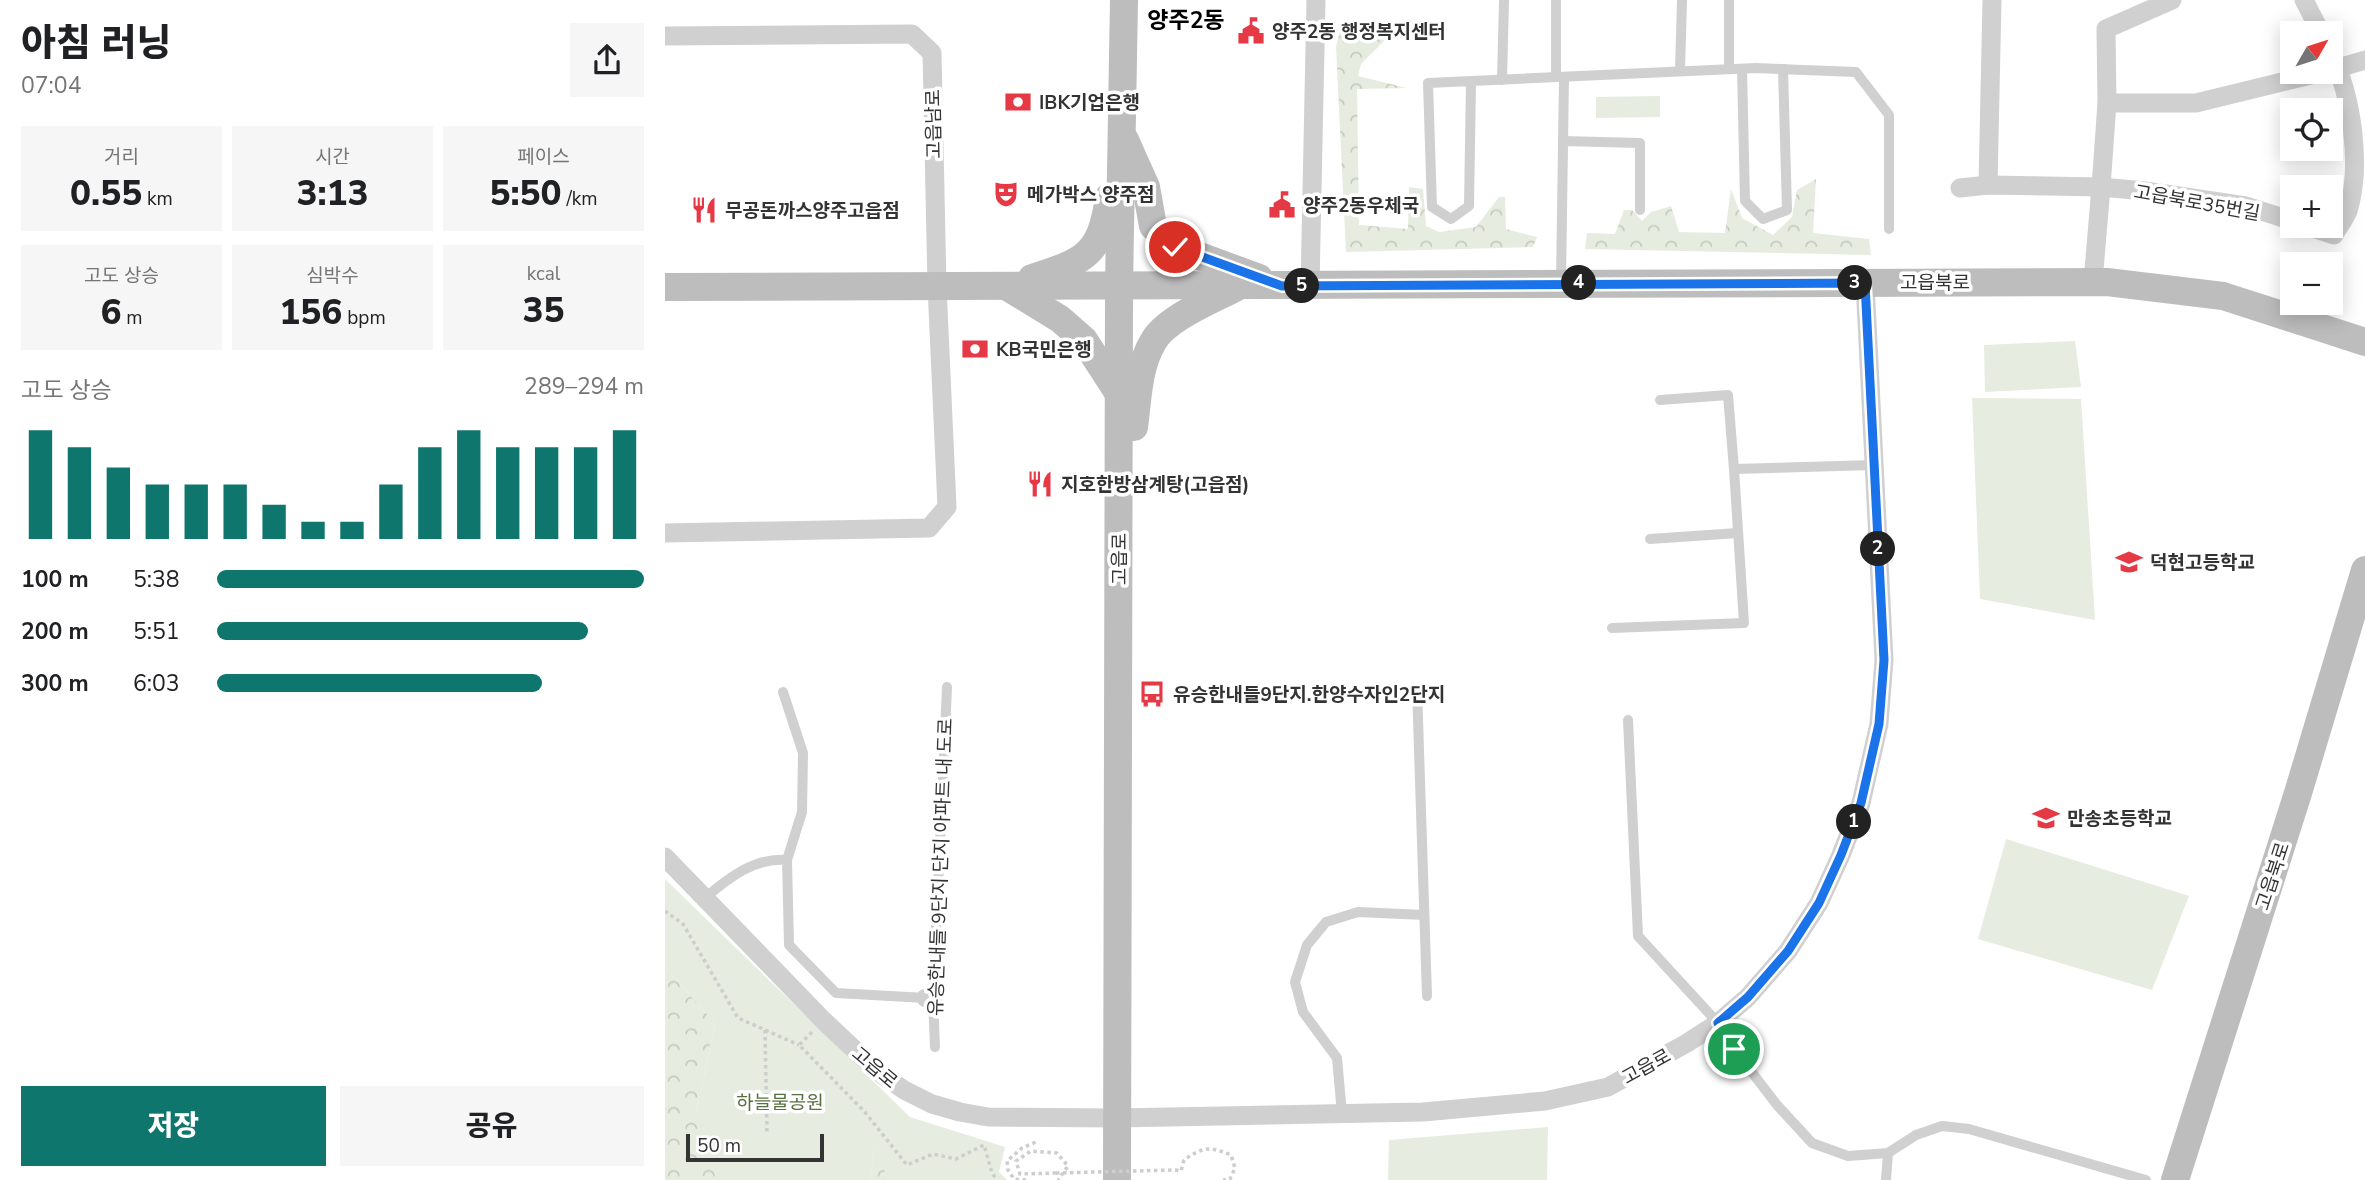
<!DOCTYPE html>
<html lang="ko">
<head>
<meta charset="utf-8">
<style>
	:root { --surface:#fff; --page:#f6f6f6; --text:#202124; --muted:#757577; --accent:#0f766e }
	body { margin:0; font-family:"Nunito Sans","Noto Sans KR",sans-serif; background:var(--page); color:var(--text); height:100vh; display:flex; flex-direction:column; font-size:26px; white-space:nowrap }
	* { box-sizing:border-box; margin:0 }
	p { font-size:23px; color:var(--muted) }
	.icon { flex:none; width:38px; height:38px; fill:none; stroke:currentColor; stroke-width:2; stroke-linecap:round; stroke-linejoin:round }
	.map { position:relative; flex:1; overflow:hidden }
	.side { display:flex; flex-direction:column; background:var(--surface); width:665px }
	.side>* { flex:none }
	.needle { width:46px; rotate:51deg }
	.tools { position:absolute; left:1615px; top:21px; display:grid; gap:14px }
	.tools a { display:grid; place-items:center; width:63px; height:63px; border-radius:0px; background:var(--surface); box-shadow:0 4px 18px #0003; font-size:35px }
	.scale { position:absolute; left:21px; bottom:18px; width:138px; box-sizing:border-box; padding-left:7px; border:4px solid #333; border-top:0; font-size:19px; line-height:24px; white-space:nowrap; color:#333; -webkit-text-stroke:5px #fff; paint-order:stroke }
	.pin { position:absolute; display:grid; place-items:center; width:60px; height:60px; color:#fff; margin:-30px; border:4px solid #fff; border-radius:50%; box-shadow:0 2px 7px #0007 }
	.km { position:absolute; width:35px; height:35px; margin:-18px; border-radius:50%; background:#222; color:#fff; font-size:19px; line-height:35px; text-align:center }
	.round { display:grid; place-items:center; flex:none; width:74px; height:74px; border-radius:0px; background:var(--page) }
	.headline { display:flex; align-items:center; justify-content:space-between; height:119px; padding:0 21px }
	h1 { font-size:38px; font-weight:800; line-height:52px }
	.metrics { display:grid; grid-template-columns:repeat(3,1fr); gap:10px; height:119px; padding:7px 21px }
	.metrics div { display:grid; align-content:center; border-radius:0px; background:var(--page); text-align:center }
	.metrics b { font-size:35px; font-weight:800 }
	.metrics small { font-size:19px; font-weight:400 }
	.metrics p { font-size:19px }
	.chart { height:196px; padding:14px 21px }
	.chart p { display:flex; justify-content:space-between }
	.chart svg { width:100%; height:126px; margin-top:7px; stroke:var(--accent); stroke-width:6 }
	.action { display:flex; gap:14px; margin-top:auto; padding:14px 21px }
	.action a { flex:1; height:80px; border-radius:0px; background:var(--accent); color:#fff; font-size:28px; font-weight:800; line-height:80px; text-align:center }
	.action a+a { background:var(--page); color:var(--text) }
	ul { padding:0 21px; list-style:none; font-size:23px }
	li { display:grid; grid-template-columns:112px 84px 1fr; align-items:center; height:52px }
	li i { height:18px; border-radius:9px; background:var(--accent) }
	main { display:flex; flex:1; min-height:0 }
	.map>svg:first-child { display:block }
</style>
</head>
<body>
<main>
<section class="side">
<div class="headline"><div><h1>아침 러닝</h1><p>07:04</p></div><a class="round"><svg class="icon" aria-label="share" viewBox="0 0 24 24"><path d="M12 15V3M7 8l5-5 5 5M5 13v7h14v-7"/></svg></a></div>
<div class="metrics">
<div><p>거리</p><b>0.55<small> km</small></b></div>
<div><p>시간</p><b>3:13</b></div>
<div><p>페이스</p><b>5:50<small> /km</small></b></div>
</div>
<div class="metrics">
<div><p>고도 상승</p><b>6<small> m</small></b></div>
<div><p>심박수</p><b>156<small> bpm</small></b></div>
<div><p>kcal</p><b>35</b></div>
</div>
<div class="chart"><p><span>고도 상승</span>289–294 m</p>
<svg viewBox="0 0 160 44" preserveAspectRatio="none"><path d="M5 44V6M15 44V12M25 44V19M35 44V25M45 44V25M55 44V25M65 44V32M75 44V38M85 44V38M95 44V25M105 44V12M115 44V6M125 44V12M135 44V12M145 44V12M155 44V6"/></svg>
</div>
<ul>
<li><b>100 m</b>5:38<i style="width:100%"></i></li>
<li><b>200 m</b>5:51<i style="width:87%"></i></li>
<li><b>300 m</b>6:03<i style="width:76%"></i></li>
</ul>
<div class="action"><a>저장</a><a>공유</a></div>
</section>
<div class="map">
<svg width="1700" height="1180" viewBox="0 0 1700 1180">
	<defs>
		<pattern id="forest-crowns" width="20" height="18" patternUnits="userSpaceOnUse" patternTransform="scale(1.75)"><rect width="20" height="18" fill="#e6ecdf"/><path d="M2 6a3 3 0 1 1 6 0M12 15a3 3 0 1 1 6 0" fill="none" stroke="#c6cbc0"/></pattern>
	</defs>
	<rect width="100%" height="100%" fill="#fff"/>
	<g fill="url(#forest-crowns)">
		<polygon points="678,19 694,30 721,23 722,38 696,64 693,76 742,88 692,89 694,225 743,229 744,187 758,189 761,226 774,232 811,227 834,197 840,197 841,229 872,237 868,247 681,252 671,47"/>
		<polygon points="1151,179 1148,233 1204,239 1206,255 920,249 922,233 950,234 959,210 967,210 977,221 986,212 1006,206 1014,232 1060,233 1066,189 1077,218 1108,235 1127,217 1132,190"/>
		<polygon points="0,967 50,1023 31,1114 69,1180 0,1180"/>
		<polygon points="210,1142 223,1180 205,1180"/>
	</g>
	<g fill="#e6ecdf">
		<polygon points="995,96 995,117 931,118 931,97"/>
		<polygon points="1410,341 1416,387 1320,392 1319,345"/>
		<polygon points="1307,398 1416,399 1430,620 1315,599"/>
		<polygon points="1341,839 1524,896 1487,990 1313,939"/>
		<polygon points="0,879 245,1117 340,1147 334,1172 342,1180 223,1180 210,1143 205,1180 67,1180 31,1122 31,1114 50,1023 0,967"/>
		<polygon points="883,1127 882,1180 723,1180 724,1140"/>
	</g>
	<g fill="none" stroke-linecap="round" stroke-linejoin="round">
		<g stroke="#cdcdcd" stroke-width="3.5" stroke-dasharray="3.5 3.5" stroke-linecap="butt">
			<polyline points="0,911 18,924 73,1018 134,1045"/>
			<polyline points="100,1030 102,1134"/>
			<polyline points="147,1032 134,1045 199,1111 242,1165 268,1154 291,1159 319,1145 327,1173 332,1180"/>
			<path d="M510 1170 516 1171 519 1160C538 1147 544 1146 566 1155L570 1168 565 1179 558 1180"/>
			<polyline points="391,1173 355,1174 351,1161 366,1151 392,1153 403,1166 393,1180"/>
			<polyline points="361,1180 349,1179 343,1170 342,1161 357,1148 371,1142"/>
		</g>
		<g stroke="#d0d0d0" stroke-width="10">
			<polyline points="891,0 891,77"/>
			<polyline points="1064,69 1064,0"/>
			<polyline points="1077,69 1080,201 1098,219 1122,210 1118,69"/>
			<polyline points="1015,71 1017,0"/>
			<polyline points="837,80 839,0"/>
			<polyline points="806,82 804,206 786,219 767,207 763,83 1091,68 1191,72 1224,115 1224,229"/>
			<polyline points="898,141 975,143 975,210"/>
			<polyline points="896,282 899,77"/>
			<polyline points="995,400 1063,395 1069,469"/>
			<polyline points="985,539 1073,533"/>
			<polyline points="947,628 1079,623 1069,469 1209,465"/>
			<polyline points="752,688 762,996"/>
			<polyline points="118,692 138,753 137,812 122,860"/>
			<polyline points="963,720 973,936 1053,1023 1069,1049 1112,1105 1147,1143 1183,1156 1223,1153 1251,1135 1277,1126 1304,1129 1481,1180"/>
			<path d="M40 898C63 878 90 857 122 860L124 945 171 993 261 998"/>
			<polyline points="270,1047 268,998 282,687"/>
			<polyline points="677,1114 672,1058 638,1012 630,982 642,945 661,922 693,912 759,915"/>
			<polyline points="1221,1180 1223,1153"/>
		</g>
		<g stroke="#d0d0d0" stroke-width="19">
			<polyline points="1639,0 1656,33"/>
			<polyline points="0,36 247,34 267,53 272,286 282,507 264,528 0,533"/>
			<polyline points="1666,70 1700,60"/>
			<polyline points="1442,103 1531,103 1658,72"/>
			<polyline points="1323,185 1327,0"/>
			<polyline points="1295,188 1323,185 1436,187 1442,103 1441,29 1507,0"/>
			<path d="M1641 226 1669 235C1673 227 1680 219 1683 211 1697 165 1687 96 1666 54"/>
			<polyline points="1428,282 1436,187 1480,191 1581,206 1628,221"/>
			<polyline points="645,286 651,0"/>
			<polyline points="0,857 158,1020 212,1071 239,1090 267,1104 295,1112 323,1117 452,1118 758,1112 880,1101 943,1087 1022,1043 1053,1023 1083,997 1123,951 1154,903 1176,855 1196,803 1214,724 1219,660 1200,283"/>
			<polyline points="261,998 268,998"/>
		</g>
		<g stroke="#bdbdbd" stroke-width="28">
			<polyline points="460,140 481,187 488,226 510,247 594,278"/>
			<path d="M367 278C420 261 436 255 444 197"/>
			<polyline points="341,286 395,319 419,340 454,394"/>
			<polyline points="0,287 1442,282 1558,296 1700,342"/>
			<path d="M469 427C473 398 473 367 488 342 500 319 547 300 570 288"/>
			<polyline points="452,1180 454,287 459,0"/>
			<polyline points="1510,1180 1633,793 1700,570"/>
		</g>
		<polyline stroke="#cdcdcd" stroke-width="3.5" stroke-dasharray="3.5 3.5" stroke-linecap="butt" points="391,1173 510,1170"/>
	</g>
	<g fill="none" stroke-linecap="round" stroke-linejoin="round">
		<g stroke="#fff" stroke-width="14">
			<polyline id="route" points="510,247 617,286 1200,283 1219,660 1214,724 1196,803 1176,855 1154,903 1123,951 1083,997 1053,1023 1069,1049"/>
		</g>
		<use href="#route" stroke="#1a73e8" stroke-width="9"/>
	</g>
	<defs>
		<g id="civic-bare" transform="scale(2.1)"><path d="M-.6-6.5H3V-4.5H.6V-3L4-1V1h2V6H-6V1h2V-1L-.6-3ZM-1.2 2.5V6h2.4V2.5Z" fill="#e63946" stroke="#fff" stroke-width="2.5" paint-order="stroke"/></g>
		<g id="bank-bare" transform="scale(2.1)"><path d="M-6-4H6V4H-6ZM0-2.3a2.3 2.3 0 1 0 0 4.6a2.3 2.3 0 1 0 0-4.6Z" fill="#e63946" stroke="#fff" stroke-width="2.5" paint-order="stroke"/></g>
		<g id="theatre-bare" transform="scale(2.1)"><path d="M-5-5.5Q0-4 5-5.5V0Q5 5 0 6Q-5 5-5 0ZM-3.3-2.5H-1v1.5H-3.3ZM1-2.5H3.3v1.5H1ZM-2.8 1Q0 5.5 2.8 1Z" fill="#e63946" stroke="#fff" stroke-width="2.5" paint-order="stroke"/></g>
		<g id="restaurant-bare" transform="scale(2.1)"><path d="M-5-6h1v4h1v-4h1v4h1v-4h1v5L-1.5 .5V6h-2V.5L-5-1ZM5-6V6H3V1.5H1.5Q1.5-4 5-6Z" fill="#e63946" stroke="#fff" stroke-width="2.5" paint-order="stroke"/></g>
		<g id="school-bare" transform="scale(2.1)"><path d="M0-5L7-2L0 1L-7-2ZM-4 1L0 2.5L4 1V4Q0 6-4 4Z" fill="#e63946" stroke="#fff" stroke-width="2.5" paint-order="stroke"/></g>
		<g id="bus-bare" transform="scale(2.1)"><path d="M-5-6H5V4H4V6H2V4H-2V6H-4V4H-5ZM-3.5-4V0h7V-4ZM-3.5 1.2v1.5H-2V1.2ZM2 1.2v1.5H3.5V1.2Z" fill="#e63946" stroke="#fff" stroke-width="2.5" paint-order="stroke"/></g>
	</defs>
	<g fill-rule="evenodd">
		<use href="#civic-bare" x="586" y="31"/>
		<use href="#bank-bare" x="353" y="102"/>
		<use href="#theatre-bare" x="341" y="194"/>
		<use href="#civic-bare" x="617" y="205"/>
		<use href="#restaurant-bare" x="39" y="210"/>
		<use href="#bank-bare" x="310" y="349"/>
		<use href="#restaurant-bare" x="375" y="484"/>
		<use href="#school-bare" x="1464" y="562"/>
		<use href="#bus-bare" x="487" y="694"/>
		<use href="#school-bare" x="1381" y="818"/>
	</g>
	<g text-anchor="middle" stroke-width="7" stroke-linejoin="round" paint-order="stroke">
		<g font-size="19" font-weight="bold" fill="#333" stroke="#fff" text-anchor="start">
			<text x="607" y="38">양주2동 행정복지센터</text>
			<text x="374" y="109">IBK기업은행</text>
			<text x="362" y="201">메가박스 양주점</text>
			<text x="638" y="212">양주2동우체국</text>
			<text x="60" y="217">무공돈까스양주고읍점</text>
			<text x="331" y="356">KB국민은행</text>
			<text x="396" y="491">지호한방삼계탕(고읍점)</text>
			<text x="1485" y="569">덕현고등학교</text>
			<text x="508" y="701">유승한내들9단지.한양수자인2단지</text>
			<text x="1402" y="825">만송초등학교</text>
		</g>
		<g font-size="19" fill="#333" stroke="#fff">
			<text transform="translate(268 124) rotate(-91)" y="7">고읍남로</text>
			<text transform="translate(1532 202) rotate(10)" y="7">고읍북로35번길</text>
			<text x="1270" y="289">고읍북로</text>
			<text transform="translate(454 559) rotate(-90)" y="7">고읍로</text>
			<text transform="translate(275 867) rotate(-88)" y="7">유승한내들 9단지 단지 아파트 내 도로</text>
			<text transform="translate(1607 876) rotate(-72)" y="7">고읍북로</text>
			<text transform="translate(981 1066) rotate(-29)" y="7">고읍로</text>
			<text transform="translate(210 1067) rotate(40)" y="7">고읍로</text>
		</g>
		<g font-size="19" fill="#56703f" stroke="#fff">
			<text x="115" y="1109">하늘물공원</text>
		</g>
		<g font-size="23" font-weight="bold" fill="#000" stroke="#fff">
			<text x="521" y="28">양주2동</text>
		</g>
	</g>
</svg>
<div class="tools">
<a><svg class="needle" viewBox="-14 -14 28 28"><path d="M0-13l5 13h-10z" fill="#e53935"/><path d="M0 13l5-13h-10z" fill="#757577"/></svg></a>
<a><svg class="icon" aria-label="locate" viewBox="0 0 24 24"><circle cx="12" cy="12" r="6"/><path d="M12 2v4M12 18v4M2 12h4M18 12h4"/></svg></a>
<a>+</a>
<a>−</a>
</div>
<div class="scale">50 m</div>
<div class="pin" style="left:1069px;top:1049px;background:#1e9e55"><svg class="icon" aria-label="arrive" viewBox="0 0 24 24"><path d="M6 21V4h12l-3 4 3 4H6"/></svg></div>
<div class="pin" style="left:510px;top:247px;background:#d93025"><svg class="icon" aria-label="check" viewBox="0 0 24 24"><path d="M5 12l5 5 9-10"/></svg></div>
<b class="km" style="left:1189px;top:822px">1</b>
<b class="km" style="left:1213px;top:549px">2</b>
<b class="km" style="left:1190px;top:283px">3</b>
<b class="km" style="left:914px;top:283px">4</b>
<b class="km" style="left:637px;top:286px">5</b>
</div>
</main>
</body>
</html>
